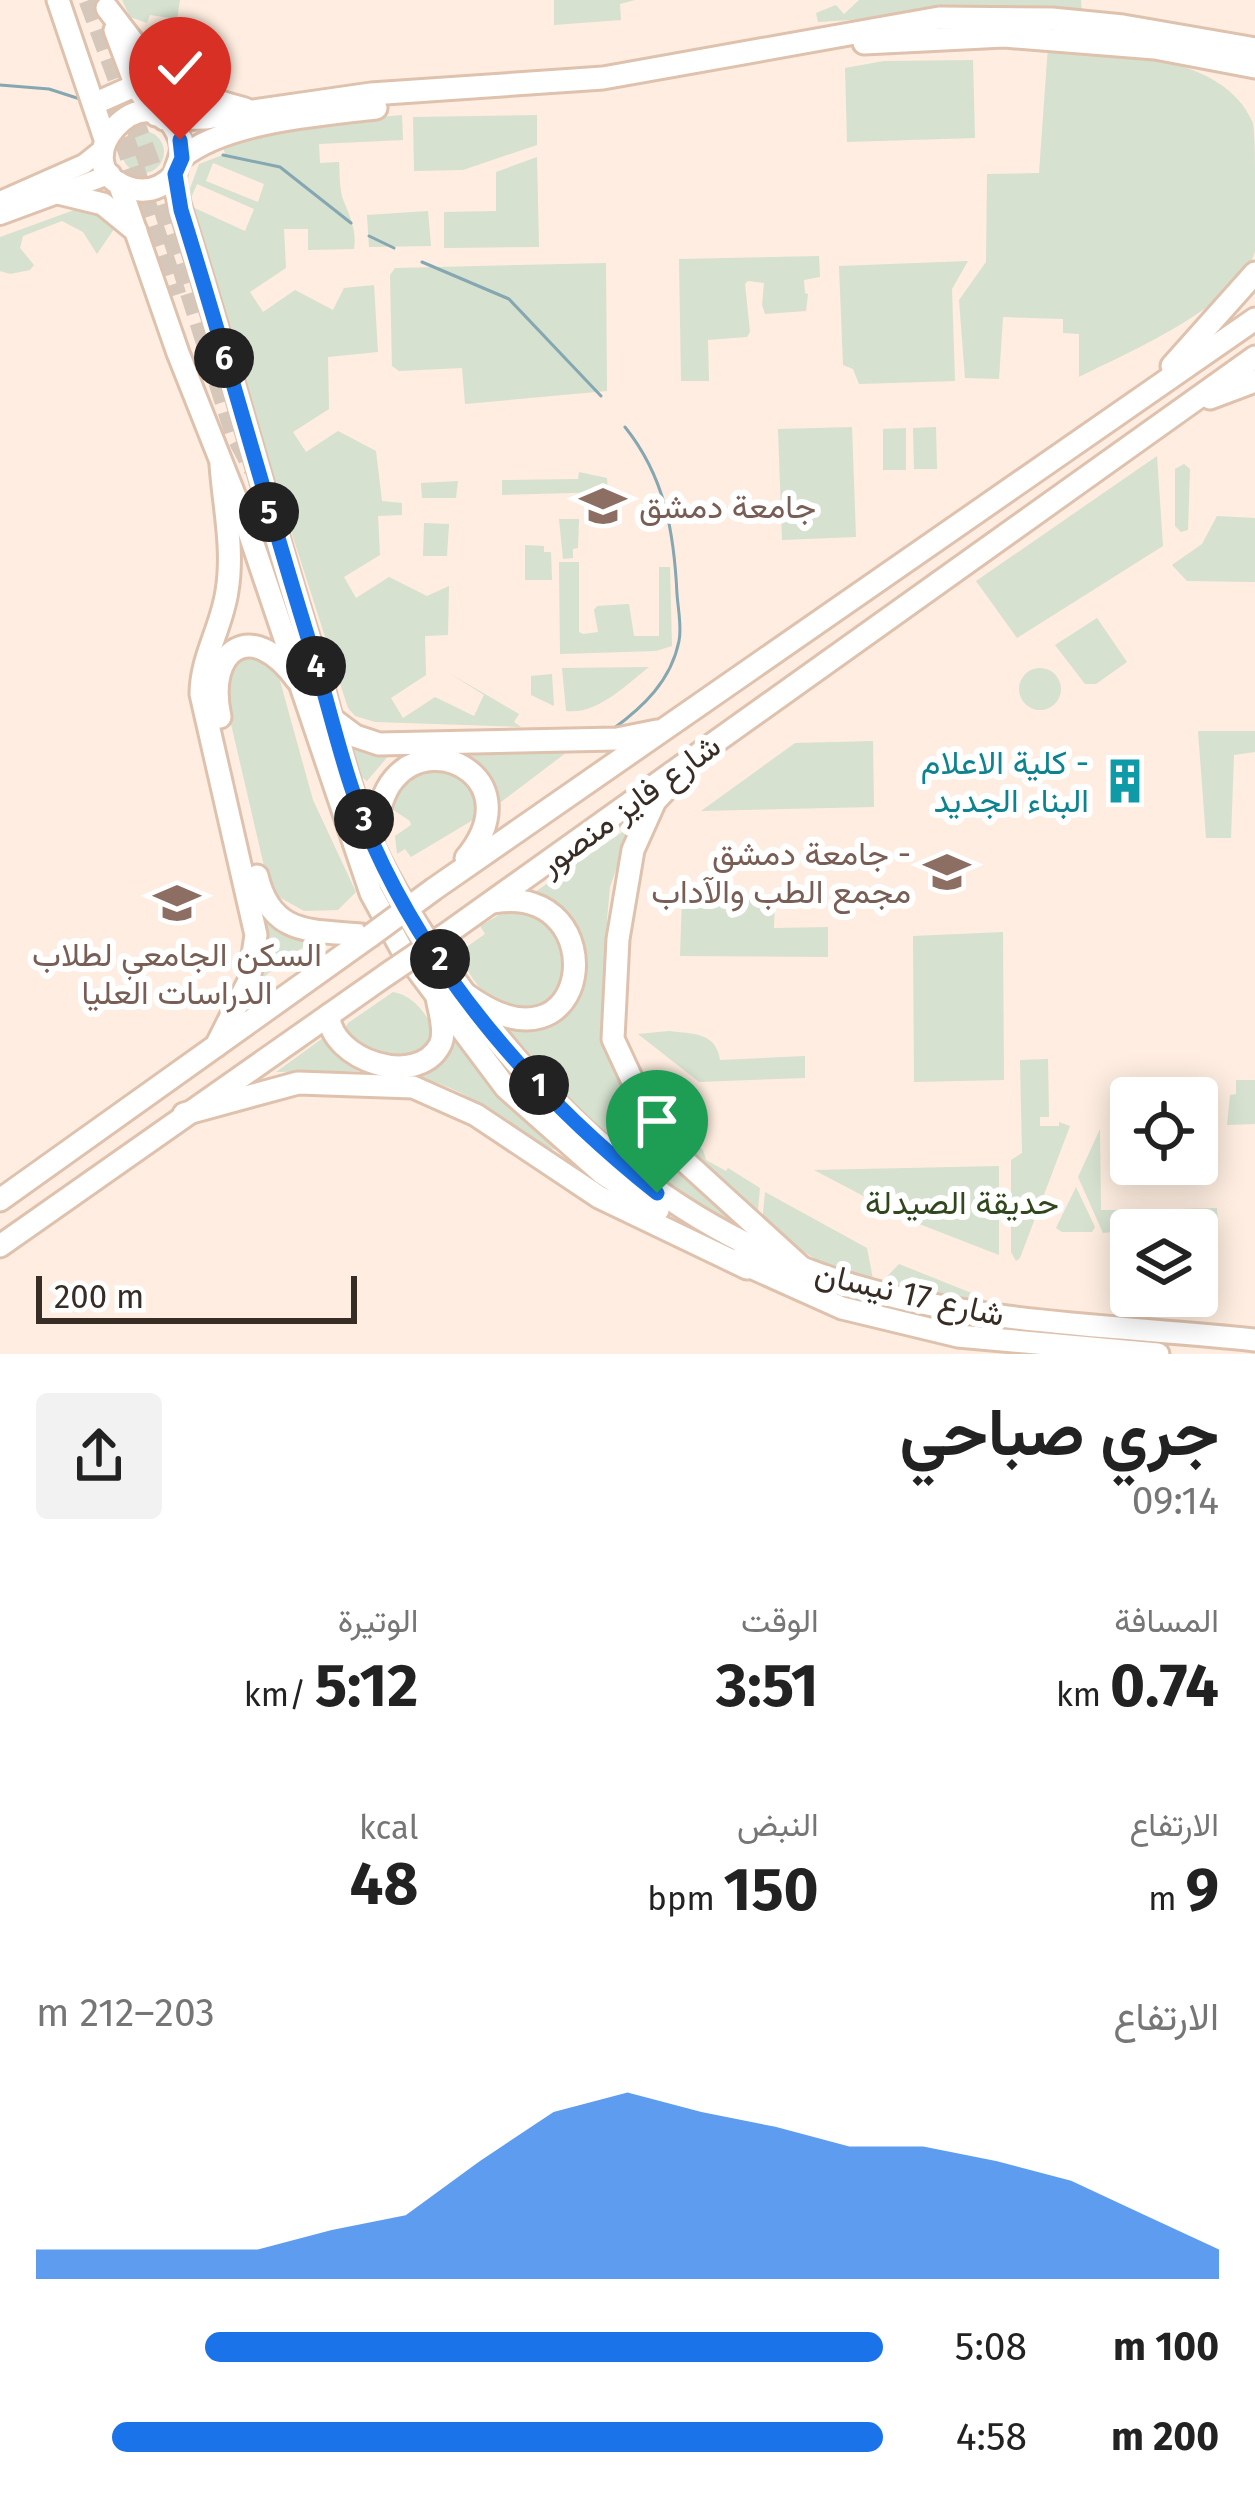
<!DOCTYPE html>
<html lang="ar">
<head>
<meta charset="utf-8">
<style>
	:root { --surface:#fff; --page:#f2f2f2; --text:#222; --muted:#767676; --accent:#1a73e8 }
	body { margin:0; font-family:"Fira Sans",Vazirmatn,sans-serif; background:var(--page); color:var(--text); direction:rtl; height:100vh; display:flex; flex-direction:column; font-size:45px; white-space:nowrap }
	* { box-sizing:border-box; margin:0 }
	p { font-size:39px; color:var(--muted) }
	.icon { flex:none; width:66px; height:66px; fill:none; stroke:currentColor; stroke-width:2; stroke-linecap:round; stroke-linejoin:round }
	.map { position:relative; height:1354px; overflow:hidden; direction:ltr }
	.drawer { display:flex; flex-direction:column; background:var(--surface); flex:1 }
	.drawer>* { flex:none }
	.fabs { position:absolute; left:1110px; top:1077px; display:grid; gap:24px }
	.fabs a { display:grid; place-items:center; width:108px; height:108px; border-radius:12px; background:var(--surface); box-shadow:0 6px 30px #0003; font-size:60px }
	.scale { position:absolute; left:36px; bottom:30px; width:321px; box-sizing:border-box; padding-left:12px; border:6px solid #382d25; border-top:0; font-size:33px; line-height:42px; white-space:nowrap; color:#382d25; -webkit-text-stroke:9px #fff; paint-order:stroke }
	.pin { position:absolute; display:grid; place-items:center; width:102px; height:102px; color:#fff; margin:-123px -51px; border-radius:50% 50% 50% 0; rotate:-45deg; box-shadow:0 0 12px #0007 }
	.pin .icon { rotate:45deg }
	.km { position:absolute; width:60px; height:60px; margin:-30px; border-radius:50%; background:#222; color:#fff; font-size:33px; line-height:60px; text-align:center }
	.round { display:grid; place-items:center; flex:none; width:126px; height:126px; border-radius:12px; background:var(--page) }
	.head { display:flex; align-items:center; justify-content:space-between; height:204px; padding:0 36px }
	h1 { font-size:66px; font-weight:700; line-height:90px }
	.stats { display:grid; grid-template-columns:repeat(3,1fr); gap:18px; height:204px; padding:12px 36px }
	.stats div { display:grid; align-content:center }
	.stats b { font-size:60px; font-weight:700 }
	.stats small { font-size:33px; font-weight:400 }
	.stats p { font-size:33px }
	.chart { height:336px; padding:24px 36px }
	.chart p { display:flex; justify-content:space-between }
	.chart svg { width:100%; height:216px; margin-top:12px; fill:var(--accent); opacity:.7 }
	ul { padding:0 36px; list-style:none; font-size:39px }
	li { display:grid; grid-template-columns:192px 144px 1fr; align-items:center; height:90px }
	li i { height:30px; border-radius:15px; background:var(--accent) }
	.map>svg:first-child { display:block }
</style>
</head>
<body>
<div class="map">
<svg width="1255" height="1354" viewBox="0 0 1255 1354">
	<rect width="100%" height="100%" fill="#feede0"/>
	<g fill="#d6e1cf" fill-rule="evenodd">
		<polygon points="122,0 180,0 177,19 150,15 147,23 130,17"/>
		<polygon points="554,0 635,0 620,4 621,20 554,25"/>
		<polygon points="859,0 1081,0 1082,16 913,16 818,22 816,13 836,5 844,14"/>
		<path d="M1048 46C1111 53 1224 53 1253 123 1255 138 1255 162 1255 178 1255 200 1255 230 1255 251 1242 304 1125 354 1079 377V334L1063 333V319L1003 317 999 379 965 378 959 300 986 262 987 174 1039 173Z"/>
		<polygon points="973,60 975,138 847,142 845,68 884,61"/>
		<path d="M402 115 403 140 319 144 320 163 339 162C340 174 339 191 344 202 350 216 357 232 354 249L308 250V229H284L286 268 250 292 263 312 295 290 333 310 344 288 374 285 378 352 328 357 329 409 293 432 306 452 338 431 376 451 382 501 402 503V515L378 516 380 555 344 577 356 598 389 577 427 596 449 586 448 635 425 636 426 675 391 698 403 718 435 697 474 716 484 695 449 673 519 714 514 722 521 727 375 722 355 716 348 708 185 202 199 164 225 154 223 147 325 122ZM213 163 264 184 258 202 206 181ZM197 184 254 209 245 231 188 205Z"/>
		<polygon points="537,115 537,145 463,170 414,171 413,117"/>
		<circle cx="143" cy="152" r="21"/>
		<polygon points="537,157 539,247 444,248 444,212 496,211 496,172"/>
		<polygon points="77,209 97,212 114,229 97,254 83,232 62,221 23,236 20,248 34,265 30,270 10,274 0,271 0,237"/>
		<polygon points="428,211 431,246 369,247 367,215"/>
		<polygon points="819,256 820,277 804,280 805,293 808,294 806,311 765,314 762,305 764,283 748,281 745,284 750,332 747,337 708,340 709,381 681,381 679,259"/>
		<polygon points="968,261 952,289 955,381 859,384 853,369 843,365 839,266"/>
		<polygon points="606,263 607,391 465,404 462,368 399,371 392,366 390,275 395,268"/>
		<polygon points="852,427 856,537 782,540 778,429"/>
		<polygon points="936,427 937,469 914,469 913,428"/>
		<polygon points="906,428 906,470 883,470 883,429"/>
		<polygon points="1157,456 1163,546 1017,638 976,581"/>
		<polygon points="1184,464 1190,469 1188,530 1181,532 1175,526 1175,469"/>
		<polygon points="579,472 607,478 608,492 502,495 502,480 578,479"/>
		<polygon points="458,481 456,498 422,498 421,483"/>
		<polygon points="1217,516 1255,518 1255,582 1187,581 1172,565 1202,544"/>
		<polygon points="559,519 579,519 578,548 573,549 573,558 563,559"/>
		<polygon points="424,523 449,524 447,556 423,556"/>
		<polygon points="525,545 544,546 544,552 551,552 552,580 525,580"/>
		<polygon points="559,562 579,562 579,632 583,634 598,632 594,610 597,606 629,604 634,636 659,636 659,567 670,567 672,646 656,651 560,654"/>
		<polygon points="1097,618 1127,662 1096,684 1085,684 1055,645"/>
		<path d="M261 654 277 670 313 800 356 892 338 910 304 911 270 892 225 698C231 670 231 660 261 654Z"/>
		<path d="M649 667C626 685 597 715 566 711L562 668Z"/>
		<circle cx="1040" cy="689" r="21"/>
		<polygon points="552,674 554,706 531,695 531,676"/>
		<polygon points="1198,731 1255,731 1255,752 1234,755 1231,838 1206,838"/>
		<polygon points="352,740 390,754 367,781 360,776"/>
		<polygon points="873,741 874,807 701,811 795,743"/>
		<polygon points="460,744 571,749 497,805 479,766"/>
		<polygon points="392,767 468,772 477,808 473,820 411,857 405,849 397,854 395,836 411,825 410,821 377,799"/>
		<path d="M631 826 610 887 607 920 606 1037 616 1064 745 1229C645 1188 564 1098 494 1020L571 1005 581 982 555 908 532 894Z"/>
		<polygon points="682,898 775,899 774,928 828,927 828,957 680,956"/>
		<polygon points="258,904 328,928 261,979 256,978"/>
		<path d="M516 905 554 928 570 971 550 1008C496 1009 488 1005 460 958L467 952 465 948 485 934 480 926Z"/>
		<polygon points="1003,932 1004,1080 914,1082 913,936"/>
		<path d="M393 992C414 995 432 1019 436 1039 405 1065 382 1060 348 1040L345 1028 348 1023Z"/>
		<path d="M669 1031C693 1034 716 1032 720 1060L805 1056V1078L699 1082 638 1034Z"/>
		<path d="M454 1033 503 1097 557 1146V1150C524 1143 492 1109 461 1093 404 1064 337 1072 276 1072L323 1038 362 1065 426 1069 448 1053V1034Z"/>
		<polygon points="1048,1059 1049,1117 1040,1117 1040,1126 1059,1126 1059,1122 1070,1126 1020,1258 1016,1261 1011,1252 1011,1160 1022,1153 1020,1060"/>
		<polygon points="1236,1080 1255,1080 1255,1124 1227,1125 1230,1095 1236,1094"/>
		<polygon points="660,1114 703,1150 706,1160 726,1171 728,1168 760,1188 757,1221 693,1163"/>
		<polygon points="1100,1129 1101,1210 1135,1210 1135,1230 1126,1232 1126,1220 1115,1220 1114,1232 1103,1233 1078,1177"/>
		<polygon points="999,1166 999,1255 909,1220 814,1170"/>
		<polygon points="1076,1187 1095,1227 1092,1232 1062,1232 1056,1228"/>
		<polygon points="765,1192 867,1248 873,1279 824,1265 762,1224"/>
		<polygon points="1217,1208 1218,1230 1200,1230 1199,1218 1189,1218 1189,1230 1169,1230 1167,1219 1158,1219 1158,1230 1140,1230 1139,1210"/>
		<polygon points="899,1264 984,1298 984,1302 882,1282"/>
	</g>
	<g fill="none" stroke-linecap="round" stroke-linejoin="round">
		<g stroke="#84a7b1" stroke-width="3">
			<polyline points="0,85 49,89 80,99"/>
			<polyline points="223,155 280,167 351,223"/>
			<polyline points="369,236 394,248"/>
			<polyline points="422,262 509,299 601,396"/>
			<path d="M613 729C643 707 671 681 679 641 682 627 678 609 677 594 674 532 665 477 625 427"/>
		</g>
		<g stroke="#d6c7bb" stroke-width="21" stroke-dasharray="21 10" stroke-linecap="butt">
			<polyline points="89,0 150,165 235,433 254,469"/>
			<polyline points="114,108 176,295"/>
		</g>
		<g stroke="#dec2ae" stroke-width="24">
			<g id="secondary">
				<polyline points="0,201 84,164 104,148"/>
				<polyline points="0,215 111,174"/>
			</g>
		</g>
		<g stroke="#dec2ae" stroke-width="27">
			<g id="primary">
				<polyline points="58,0 105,139"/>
				<path d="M107 8C159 75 160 86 245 109"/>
				<polyline points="115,30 136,86 156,115"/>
				<polyline points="864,43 1004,36 1155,48 1255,67"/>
				<polyline points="96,103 148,80"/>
				<polyline points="164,119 205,118 371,94 603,78 939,18 1052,19 1123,26 1255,49"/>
				<path d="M181 158C226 121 320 115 376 108"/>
				<path d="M175 174C164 186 150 193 133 189 54 169 149 62 179 137 185 152 178 159 175 173 173 184 178 199 181 210 228 357 267 506 313 653 332 716 346 783 372 844 394 893 425 939 457 983 563 1132 689 1241 869 1290 994 1325 1126 1326 1255 1340"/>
				<polyline points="119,183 178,353 249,532 371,893 401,948 506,1088 602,1173 658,1210"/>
				<polyline points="58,193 103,204 136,231"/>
				<polyline points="735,1260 842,1308 958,1336 1158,1354"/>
			</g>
		</g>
		<g stroke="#dec2ae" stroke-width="27">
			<g id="trunk">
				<polyline points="1172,366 1255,273"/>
				<polyline points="1210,398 1255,381"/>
				<path d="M220 717C205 649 252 617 297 680"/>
				<polyline points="331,718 355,736 379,744 617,739 657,731"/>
				<polyline points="670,785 655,801 633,850 618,939 613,1039 649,1116 680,1157 802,1268"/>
				<path d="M372 842C377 822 380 795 394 779 436 729 529 782 466 858"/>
				<path d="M257 876C272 940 317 929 370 936"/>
				<polyline points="434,889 1255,319"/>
				<polyline points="445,935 1255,357"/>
				<path d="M464 993C594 1090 616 882 494 902"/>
				<path d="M329 1015C330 1060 417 1089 440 1045 447 1032 439 1011 437 997"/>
				<path d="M216 1046 249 981 256 935 201 694C201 658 222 627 227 591 234 549 224 506 221 465"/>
				<polyline points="184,1114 298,1083 413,1087 476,1115 599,1197 747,1268"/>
				<polyline points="0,1200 370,936"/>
				<polyline points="0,1246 386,975"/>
			</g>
		</g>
		<use href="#secondary" stroke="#fff" stroke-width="18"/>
		<use href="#primary" stroke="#fff" stroke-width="21"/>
		<use href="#trunk" stroke="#fff" stroke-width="21"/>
		<g stroke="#dec2ae" stroke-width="27" stroke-linecap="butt">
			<g id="trunk-bridge">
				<polyline points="370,936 434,889"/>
				<polyline points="386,975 445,935"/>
			</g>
		</g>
		<use href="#trunk-bridge" stroke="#fff" stroke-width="21"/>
	</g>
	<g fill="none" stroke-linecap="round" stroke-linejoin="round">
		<g stroke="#fff" stroke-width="24">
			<path id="route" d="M180 140 182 158 175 174 181 210C227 357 267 506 313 654 332 716 346 784 373 844 435 982 540 1100 657 1193"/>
		</g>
		<use href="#route" stroke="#1a73e8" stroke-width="15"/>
	</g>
	<defs>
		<g id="university-bare" transform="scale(3.6)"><path d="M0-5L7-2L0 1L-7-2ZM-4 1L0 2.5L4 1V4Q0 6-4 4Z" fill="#8d6e63" stroke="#fff" stroke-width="2.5" paint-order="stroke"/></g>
		<g id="building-bare" transform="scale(3.6)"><path d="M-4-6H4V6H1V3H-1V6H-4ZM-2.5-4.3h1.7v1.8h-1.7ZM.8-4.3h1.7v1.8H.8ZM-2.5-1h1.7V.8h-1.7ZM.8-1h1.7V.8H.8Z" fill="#0f9aa8" stroke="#fff" stroke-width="2.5" paint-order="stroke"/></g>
	</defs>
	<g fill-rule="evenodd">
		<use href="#university-bare" x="603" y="506"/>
		<use href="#building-bare" x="1125" y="781"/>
		<use href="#university-bare" x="947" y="872"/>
		<use href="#university-bare" x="177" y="903"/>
	</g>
	<g text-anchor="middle" stroke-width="12" stroke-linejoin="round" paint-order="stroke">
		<g font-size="33" fill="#785e54" stroke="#fff" text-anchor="start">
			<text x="639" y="518">جامعة دمشق</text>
			<text x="911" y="865" text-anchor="end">جامعة دمشق -<tspan x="911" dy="38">مجمع الطب والآداب</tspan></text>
			<text x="177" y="966" text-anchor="middle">السكن الجامعي لطلاب<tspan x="177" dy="38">الدراسات العليا</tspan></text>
		</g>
		<g font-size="33" fill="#0d838f" stroke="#fff" text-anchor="end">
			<text x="1089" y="774">كلية الاعلام -<tspan x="1089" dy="38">البناء الجديد</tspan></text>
		</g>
		<g font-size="33" fill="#382d25" stroke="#fff">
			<text transform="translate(629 804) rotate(-36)" y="12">شارع فايز منصور</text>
			<text transform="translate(910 1293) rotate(13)" y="12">شارع 17 نيسان</text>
		</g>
		<g font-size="33" fill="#31471d" stroke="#fff">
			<text x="962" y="1214">حديقة الصيدلة</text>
		</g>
	</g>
</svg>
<div class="fabs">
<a><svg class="icon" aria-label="locate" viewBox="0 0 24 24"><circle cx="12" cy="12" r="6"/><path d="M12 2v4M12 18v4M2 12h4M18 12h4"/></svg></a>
<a><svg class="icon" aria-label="layers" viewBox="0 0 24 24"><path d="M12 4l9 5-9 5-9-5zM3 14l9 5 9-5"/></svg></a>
</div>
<div class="scale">200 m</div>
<div class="pin" style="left:657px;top:1193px;background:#1e9e55"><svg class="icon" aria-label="arrive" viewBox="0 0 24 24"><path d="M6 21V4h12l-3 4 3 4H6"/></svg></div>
<div class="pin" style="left:180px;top:140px;background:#d93025"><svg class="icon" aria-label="check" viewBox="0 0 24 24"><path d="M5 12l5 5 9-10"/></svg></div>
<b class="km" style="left:539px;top:1085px">1</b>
<b class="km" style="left:440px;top:959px">2</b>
<b class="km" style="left:364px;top:819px">3</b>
<b class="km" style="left:316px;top:666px">4</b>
<b class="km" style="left:269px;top:512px">5</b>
<b class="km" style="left:224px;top:358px">6</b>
</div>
<section class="drawer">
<div class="head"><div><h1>جري صباحي</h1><p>09:14</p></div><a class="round"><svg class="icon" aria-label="share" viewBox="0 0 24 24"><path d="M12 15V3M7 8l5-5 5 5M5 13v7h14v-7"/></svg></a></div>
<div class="stats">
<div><p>المسافة</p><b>0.74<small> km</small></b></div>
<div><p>الوقت</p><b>3:51</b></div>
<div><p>الوتيرة</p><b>5:12<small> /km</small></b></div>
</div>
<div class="stats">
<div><p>الارتفاع</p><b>9<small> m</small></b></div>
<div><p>النبض</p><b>150<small> bpm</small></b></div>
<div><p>kcal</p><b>48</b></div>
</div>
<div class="chart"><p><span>الارتفاع</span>203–212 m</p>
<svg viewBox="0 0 160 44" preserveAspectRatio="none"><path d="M0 44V38L10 38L20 38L30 38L40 34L50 31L60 20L70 10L80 6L90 10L100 13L110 17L120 17L130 20L140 24L150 31L160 38V44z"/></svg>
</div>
<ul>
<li><b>100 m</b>5:08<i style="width:80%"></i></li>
<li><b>200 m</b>4:58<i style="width:91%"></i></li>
</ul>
</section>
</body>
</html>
